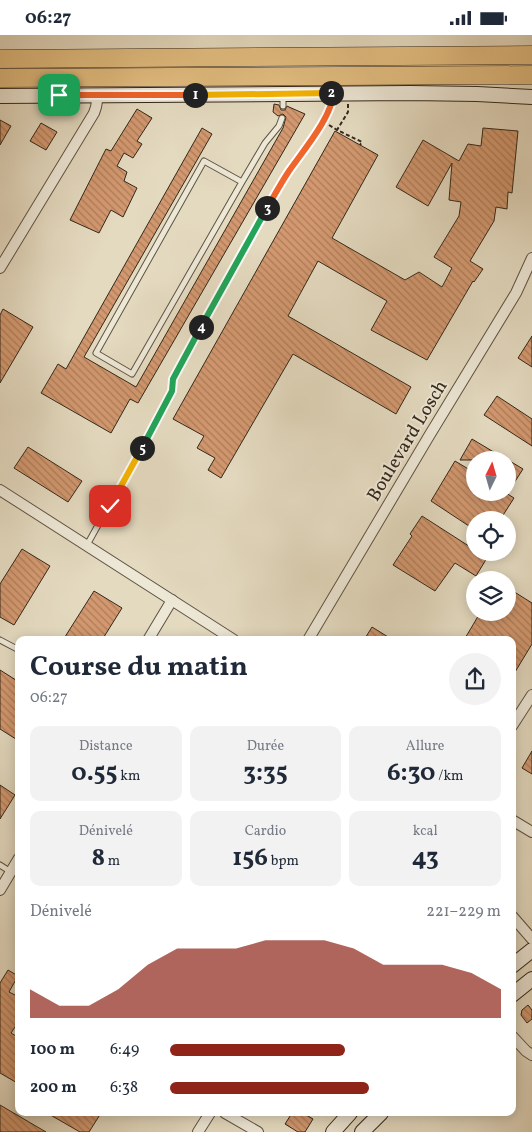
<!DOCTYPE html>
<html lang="fr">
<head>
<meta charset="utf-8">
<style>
	:root { --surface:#fff; --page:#f2f2f3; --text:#1f2937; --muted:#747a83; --accent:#8f2418 }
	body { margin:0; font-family:Vollkorn,serif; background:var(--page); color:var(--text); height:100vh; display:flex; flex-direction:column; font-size:19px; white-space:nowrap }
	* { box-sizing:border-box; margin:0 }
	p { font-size:16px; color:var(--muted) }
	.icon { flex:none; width:28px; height:28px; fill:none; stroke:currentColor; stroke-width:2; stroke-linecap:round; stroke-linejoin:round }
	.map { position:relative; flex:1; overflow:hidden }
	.sheet { position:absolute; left:15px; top:601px; width:501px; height:480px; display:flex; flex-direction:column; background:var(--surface); border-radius:10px; box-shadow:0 2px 12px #0003 }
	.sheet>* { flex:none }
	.needle { width:32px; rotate:5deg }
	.buttons { position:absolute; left:466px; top:416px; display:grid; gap:10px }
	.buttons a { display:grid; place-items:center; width:50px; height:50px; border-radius:50%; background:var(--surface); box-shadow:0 2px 12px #0003; font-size:25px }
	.pin { position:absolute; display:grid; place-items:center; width:42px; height:42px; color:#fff; margin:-21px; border-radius:10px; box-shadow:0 2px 8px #0006 }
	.km { position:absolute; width:25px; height:25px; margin:-12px; border-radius:50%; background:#222; color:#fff; font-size:14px; line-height:25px; text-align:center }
	.round { display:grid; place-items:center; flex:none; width:52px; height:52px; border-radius:26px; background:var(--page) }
	.summary { display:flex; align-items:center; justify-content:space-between; height:85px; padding:0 15px }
	h1 { font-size:28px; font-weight:700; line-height:38px }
	.figures { display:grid; grid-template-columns:repeat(3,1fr); gap:8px; height:85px; padding:5px 15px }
	.figures div { display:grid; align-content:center; border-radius:10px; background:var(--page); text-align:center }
	.figures b { font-size:25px; font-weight:700 }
	.figures small { font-size:14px; font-weight:400 }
	.figures p { font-size:14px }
	.chart { height:140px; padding:10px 15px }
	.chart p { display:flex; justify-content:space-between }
	.chart svg { width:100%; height:90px; margin-top:5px; fill:var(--accent); opacity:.7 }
	ul { padding:0 15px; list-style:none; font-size:16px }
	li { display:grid; grid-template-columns:80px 60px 1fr; align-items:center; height:38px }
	li i { height:12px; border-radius:6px; background:var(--accent) }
	.status { display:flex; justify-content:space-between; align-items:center; height:35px; padding:0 25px; background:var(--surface); direction:ltr }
	.status svg { height:14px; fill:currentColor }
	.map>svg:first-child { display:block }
</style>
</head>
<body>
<div class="status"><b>06:27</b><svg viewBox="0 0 49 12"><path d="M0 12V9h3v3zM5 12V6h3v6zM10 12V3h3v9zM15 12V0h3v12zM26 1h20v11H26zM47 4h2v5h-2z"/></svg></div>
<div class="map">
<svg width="532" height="1097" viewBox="0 0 532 1097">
	<defs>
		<pattern id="building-back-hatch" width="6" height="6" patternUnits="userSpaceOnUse" patternTransform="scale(1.25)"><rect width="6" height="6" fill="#d3986f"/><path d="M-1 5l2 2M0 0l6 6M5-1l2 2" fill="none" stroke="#ac7c5a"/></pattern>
	</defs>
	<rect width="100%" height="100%" fill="#e4dac0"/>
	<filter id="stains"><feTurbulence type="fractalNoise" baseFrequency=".004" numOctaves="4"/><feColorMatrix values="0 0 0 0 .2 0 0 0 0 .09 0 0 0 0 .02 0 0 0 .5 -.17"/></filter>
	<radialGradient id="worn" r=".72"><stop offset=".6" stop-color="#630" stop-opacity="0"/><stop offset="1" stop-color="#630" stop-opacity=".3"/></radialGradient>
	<g fill="url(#building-back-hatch)" stroke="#33281b">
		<polygon points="274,69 279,70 281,75 285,75 287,71 289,72 305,79 138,368 130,364 111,398 41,358 58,329 66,334 202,93 212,99 84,322 136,352 283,93 286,82 283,79 278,81 273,77"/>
		<polygon points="137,74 152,83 137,106 142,109 133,123 124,118 117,131 127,137 124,146 137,153 123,182 111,175 99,198 70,185 106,114 111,116"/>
		<polygon points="0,85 11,91 0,110"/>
		<polygon points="41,88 57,97 46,115 30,106"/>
		<polygon points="483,93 518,96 512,158 508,157 507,174 496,172 494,186 470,226 483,234 474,247 473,246 427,325 371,295 387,266 318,226 288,281 411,352 396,379 293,319 221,443 208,435 215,423 197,413 204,401 173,384 335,96 378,120 332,203 405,245 419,237 442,252 452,233 434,222 459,181 461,167 449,165 452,128 428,171 396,152 423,105 459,126 468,109 481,111"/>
		<polygon points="3,274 33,292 0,348 0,280"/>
		<polygon points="532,301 532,332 518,323"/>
		<polygon points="497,361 532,384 532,411 484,380"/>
		<polygon points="472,404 507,425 460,425"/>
		<polygon points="28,412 82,446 68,467 14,433"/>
		<polygon points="508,425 523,434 514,448 508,444"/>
		<polygon points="455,426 475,438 475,458 506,458 514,463 500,485 475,485 475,495 431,466"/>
		<polygon points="422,481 475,515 475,518 490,518 476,541 455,528 435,556 393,530 412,501 410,499"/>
		<polygon points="22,514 50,531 14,590 0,582 0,549"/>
		<polygon points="508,553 532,568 532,609 512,642 512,605 464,605 480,578 508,578"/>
		<polygon points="94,556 122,573 102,605 63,605"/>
		<polygon points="372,592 393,605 364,605"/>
		<polygon points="0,635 19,647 19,706 0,694"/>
		<polygon points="532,716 532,739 522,733"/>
		<polygon points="0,750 15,760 0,784"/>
		<polygon points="8,935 18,941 9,957 19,962 19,986 11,998 19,1003 19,1049 0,1038 0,948"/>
		<polygon points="528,970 532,975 532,984 527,988 521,980 522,975"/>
		<polygon points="0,1070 46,1097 0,1097"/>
		<polygon points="47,1078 101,1078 89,1097 80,1097"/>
		<polygon points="292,1078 303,1078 313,1084 305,1097 298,1097 285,1089"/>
	</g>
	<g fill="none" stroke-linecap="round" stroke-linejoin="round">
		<g stroke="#5f5444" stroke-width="7">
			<g id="lane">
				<polyline points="283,71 283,59"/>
				<polyline points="242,147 204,126 96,318 132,339 242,147 265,108 279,91 282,83"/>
				<path d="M87 510 172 357 173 344 187 317C220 258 252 199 286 140 299 119 332 83 333 59"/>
				<polyline points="0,605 19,615"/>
				<polyline points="0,830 11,837"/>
			</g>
		</g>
		<g stroke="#5f5444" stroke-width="12">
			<g id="street">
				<polyline points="0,233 94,78 96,72 98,60"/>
				<polyline points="0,455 234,605"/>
				<polyline points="148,605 172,565"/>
				<polyline points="308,605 429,401 516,258 532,223"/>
				<polyline points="512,691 532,660"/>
				<polyline points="512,785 532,797"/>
				<polyline points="0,855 19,823"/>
				<polyline points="512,881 532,904"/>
				<polyline points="512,1001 526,1016 532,1020"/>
				<polyline points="225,1078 258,1097"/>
				<polyline points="198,1097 210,1078"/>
			</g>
		</g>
		<g stroke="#33281b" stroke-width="16">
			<g id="secondary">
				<polyline points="0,61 410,58 477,59 532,62"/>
				<polyline points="512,931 532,915"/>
				<polyline points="512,960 532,944"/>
				<polyline points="333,1097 350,1078"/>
				<polyline points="362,1097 381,1078"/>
			</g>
		</g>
		<g stroke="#33281b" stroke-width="19">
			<g id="highway">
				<polyline points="0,24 532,20"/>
				<polyline points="0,43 532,40"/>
			</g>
		</g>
		<g stroke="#33281b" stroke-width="2" stroke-dasharray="4 2.5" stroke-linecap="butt">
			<polyline points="348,69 348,77 337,95 362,107 360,110"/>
			<polyline points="329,90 337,95"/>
		</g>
		<use href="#lane" stroke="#ede7d6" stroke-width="5"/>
		<use href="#street" stroke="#ede7d6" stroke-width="10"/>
		<use href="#secondary" stroke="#ede7d6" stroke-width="14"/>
		<use href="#highway" stroke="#e2bd80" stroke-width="18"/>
	</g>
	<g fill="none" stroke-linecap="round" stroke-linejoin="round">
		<g stroke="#fff" stroke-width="10">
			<polyline id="split-1" points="59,60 195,60"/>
		</g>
		<g stroke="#fff" stroke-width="10">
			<polyline id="split-2" points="195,60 331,58"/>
		</g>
		<g stroke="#fff" stroke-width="10">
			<path id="split-3" d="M267 173C274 161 281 148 289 136 302 117 333 81 333 58H331"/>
		</g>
		<g stroke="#fff" stroke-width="10">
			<polyline id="split-4" points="201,292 267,173"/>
		</g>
		<g stroke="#fff" stroke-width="10">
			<polyline id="split-5" points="142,413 172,356 173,344 201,292"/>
		</g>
		<g stroke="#fff" stroke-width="10">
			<polyline id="split-6" points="110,471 142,413"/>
		</g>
		<use href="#split-1" stroke="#f0652b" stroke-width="6"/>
		<use href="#split-2" stroke="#f5b400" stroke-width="6"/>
		<use href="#split-3" stroke="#f0652b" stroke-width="6"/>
		<use href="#split-4" stroke="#22a559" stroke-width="6"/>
		<use href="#split-5" stroke="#22a559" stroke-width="6"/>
		<use href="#split-6" stroke="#f5b400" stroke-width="6"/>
	</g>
	<g text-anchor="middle" stroke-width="4" stroke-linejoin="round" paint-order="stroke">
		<g font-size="19" fill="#33281b" stroke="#ede7d6">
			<text transform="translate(406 405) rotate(-59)" y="7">Boulevard Losch</text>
		</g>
	</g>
	<rect width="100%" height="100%" filter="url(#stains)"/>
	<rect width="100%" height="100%" fill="url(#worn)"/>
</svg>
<div class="buttons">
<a><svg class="needle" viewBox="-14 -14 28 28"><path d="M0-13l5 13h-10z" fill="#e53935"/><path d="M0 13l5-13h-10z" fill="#747a83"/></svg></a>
<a><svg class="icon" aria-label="locate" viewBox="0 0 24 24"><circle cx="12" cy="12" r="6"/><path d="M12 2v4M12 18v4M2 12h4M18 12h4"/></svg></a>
<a><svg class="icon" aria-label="layers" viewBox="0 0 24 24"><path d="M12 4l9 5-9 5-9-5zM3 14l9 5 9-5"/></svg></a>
</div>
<div class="pin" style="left:59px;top:60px;background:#1e9e55"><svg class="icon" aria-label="arrive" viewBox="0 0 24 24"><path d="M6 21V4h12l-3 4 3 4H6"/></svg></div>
<div class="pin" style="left:110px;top:471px;background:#d93025"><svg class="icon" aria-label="check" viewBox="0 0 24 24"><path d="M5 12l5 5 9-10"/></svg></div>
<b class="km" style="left:195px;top:60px">1</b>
<b class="km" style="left:331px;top:58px">2</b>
<b class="km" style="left:267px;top:173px">3</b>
<b class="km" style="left:201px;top:292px">4</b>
<b class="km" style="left:142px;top:413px">5</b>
<section class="sheet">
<div class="summary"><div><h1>Course du matin</h1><p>06:27</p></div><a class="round"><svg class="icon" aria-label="share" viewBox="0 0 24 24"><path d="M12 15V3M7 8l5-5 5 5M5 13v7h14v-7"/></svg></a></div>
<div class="figures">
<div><p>Distance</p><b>0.55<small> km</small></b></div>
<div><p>Durée</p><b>3:35</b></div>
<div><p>Allure</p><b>6:30<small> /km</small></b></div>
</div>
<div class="figures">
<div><p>Dénivelé</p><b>8<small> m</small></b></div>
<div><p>Cardio</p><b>156<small> bpm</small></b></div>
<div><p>kcal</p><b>43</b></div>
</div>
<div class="chart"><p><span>Dénivelé</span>221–229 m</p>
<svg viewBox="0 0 160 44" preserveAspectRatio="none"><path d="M0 44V30L10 38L20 38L30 30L40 18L50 10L60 10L70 10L80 6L90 6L100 6L110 10L120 18L130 18L140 18L150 22L160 30V44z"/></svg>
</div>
<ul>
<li><b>100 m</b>6:49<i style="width:53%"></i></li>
<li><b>200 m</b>6:38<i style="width:60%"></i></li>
</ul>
</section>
</div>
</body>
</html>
